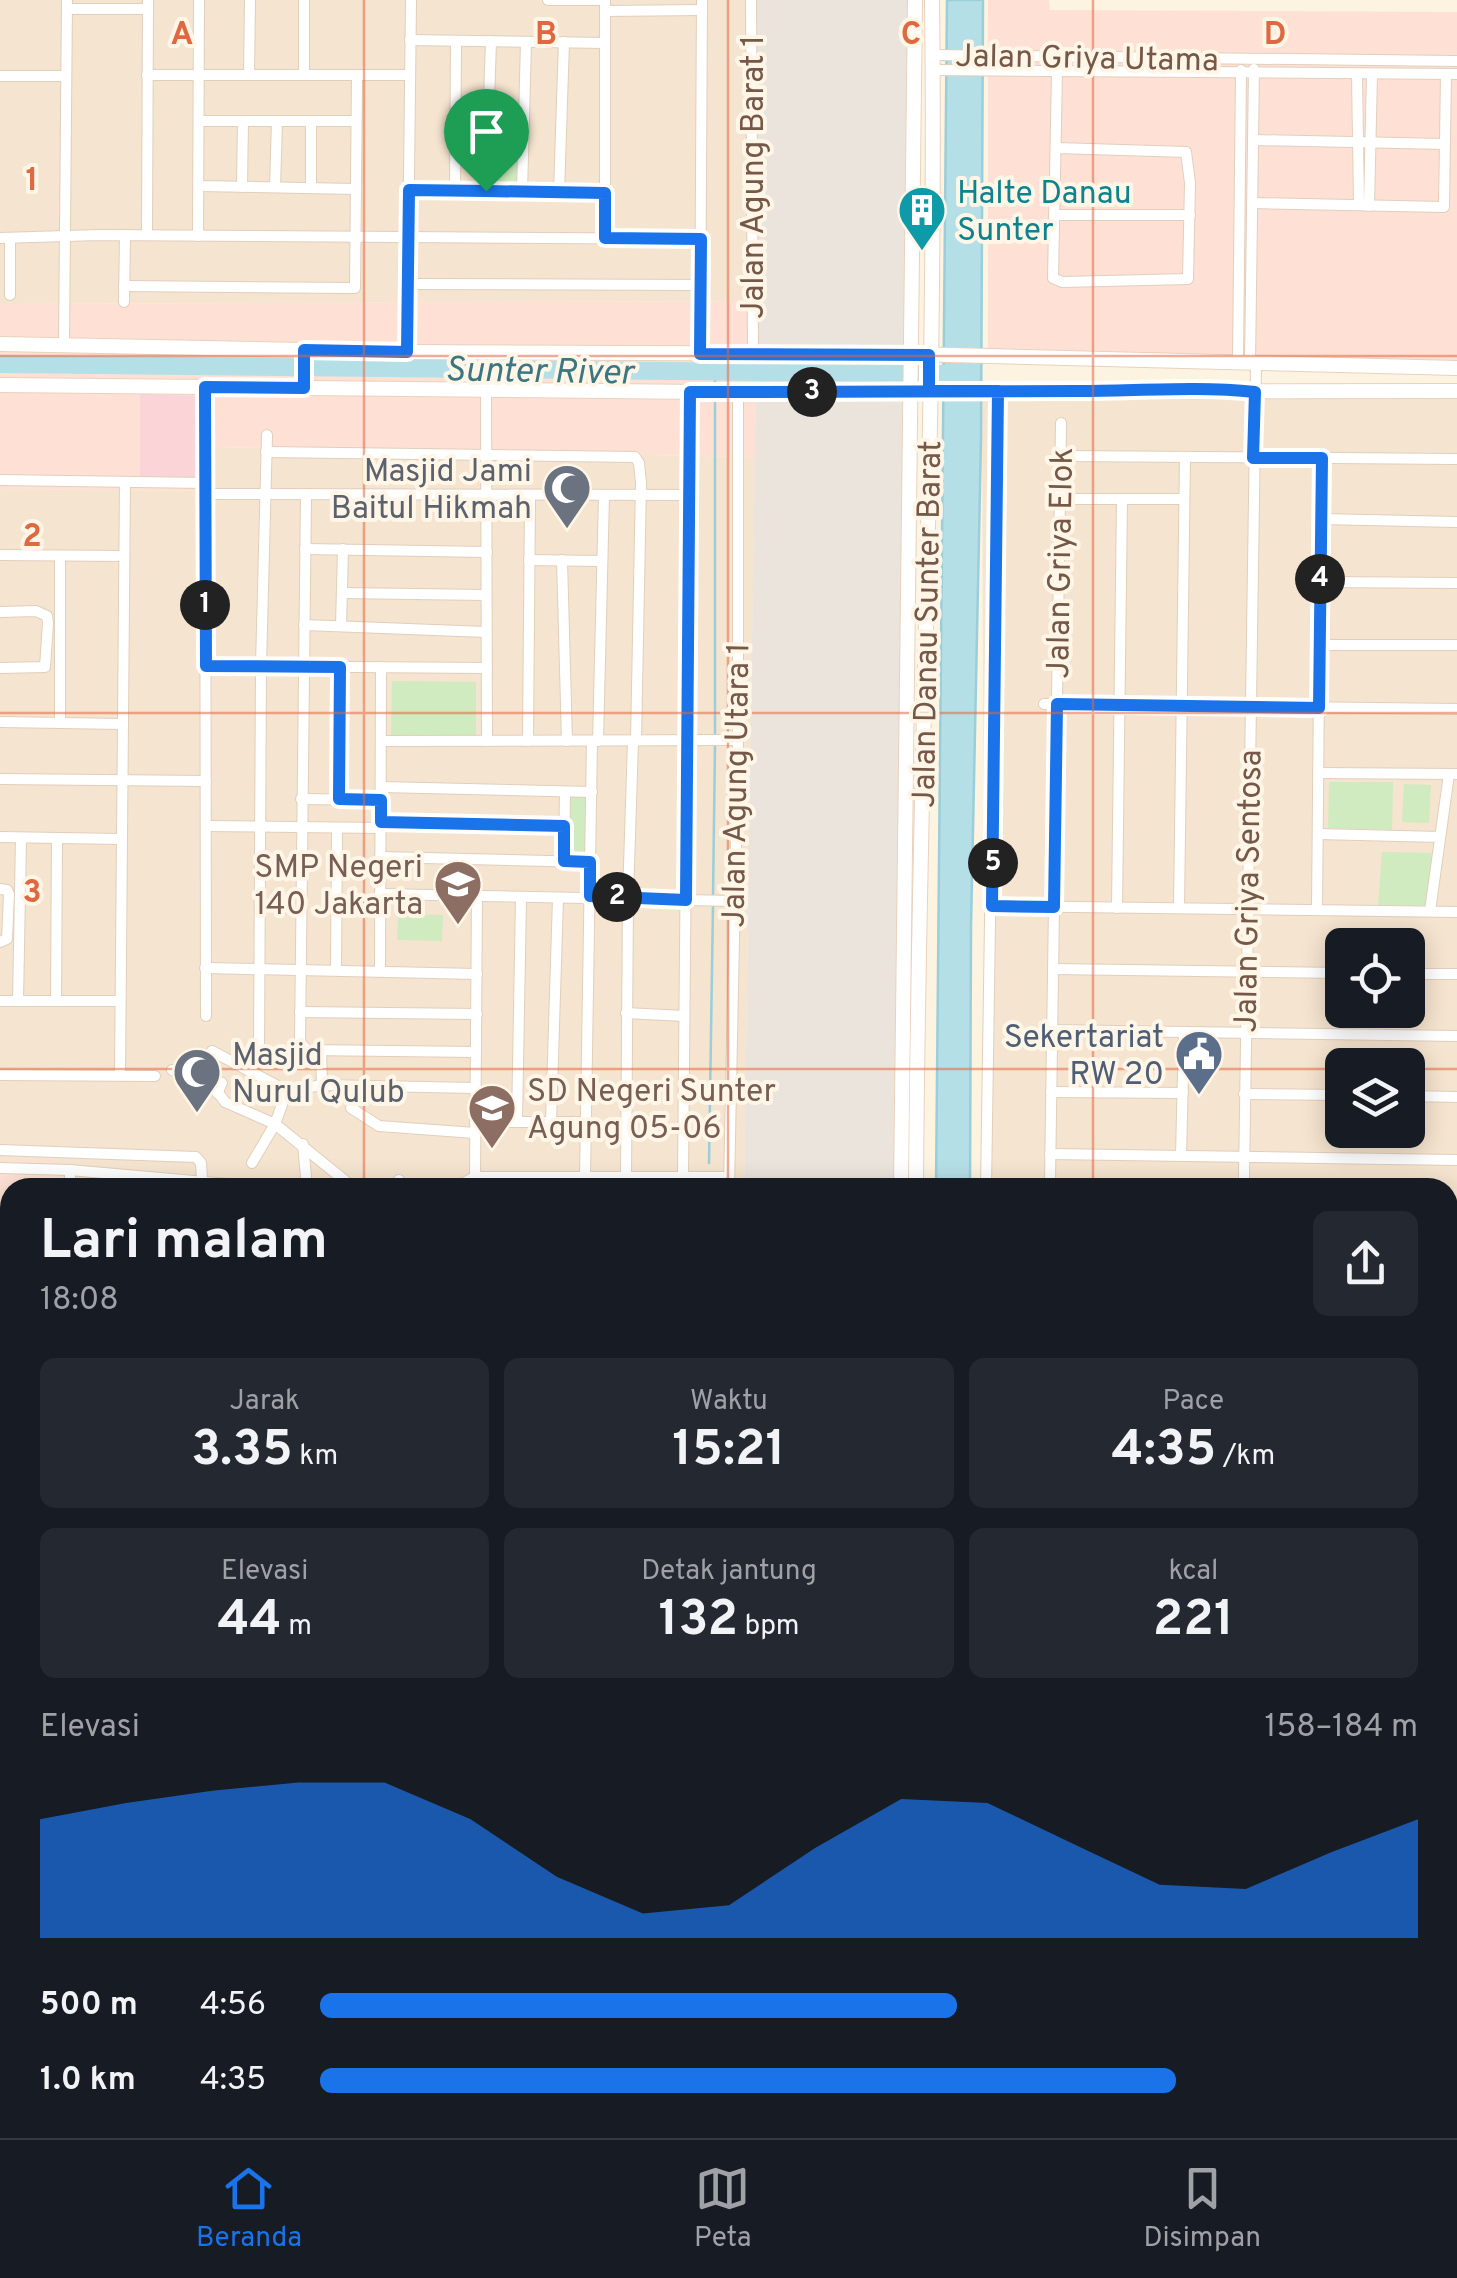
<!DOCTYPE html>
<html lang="id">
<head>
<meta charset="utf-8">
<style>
	:root { --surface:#171b24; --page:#242831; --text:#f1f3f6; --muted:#9ea1a6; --line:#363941; --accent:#1a73e8 }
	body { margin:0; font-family:Overpass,sans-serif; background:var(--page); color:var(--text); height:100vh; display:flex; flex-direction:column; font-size:38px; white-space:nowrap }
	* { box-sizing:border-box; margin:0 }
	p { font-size:32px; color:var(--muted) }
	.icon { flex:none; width:55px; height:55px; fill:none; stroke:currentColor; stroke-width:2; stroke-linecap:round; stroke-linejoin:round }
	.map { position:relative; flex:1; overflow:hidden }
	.side { position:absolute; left:0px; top:1178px; width:1458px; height:962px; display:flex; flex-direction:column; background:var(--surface); border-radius:30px 30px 0 0; box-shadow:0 5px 25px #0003 }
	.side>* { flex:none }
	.tools { position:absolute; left:1325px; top:928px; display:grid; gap:20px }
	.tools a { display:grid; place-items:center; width:100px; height:100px; border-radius:15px; background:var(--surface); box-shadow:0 5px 25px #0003; font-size:50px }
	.pin { position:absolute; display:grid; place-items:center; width:85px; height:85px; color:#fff; margin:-102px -42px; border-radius:50% 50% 50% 0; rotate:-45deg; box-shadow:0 0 10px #0007 }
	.pin .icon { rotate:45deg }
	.km { position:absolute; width:50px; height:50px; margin:-25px; border-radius:50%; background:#222; color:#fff; font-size:28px; line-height:50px; text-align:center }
	.round { display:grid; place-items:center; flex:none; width:105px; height:105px; border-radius:15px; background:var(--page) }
	.head { display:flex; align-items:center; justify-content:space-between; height:170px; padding:0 40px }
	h1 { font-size:55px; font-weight:700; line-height:75px }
	.metrics { display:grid; grid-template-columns:repeat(3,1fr); gap:15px; height:170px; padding:10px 40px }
	.metrics div { display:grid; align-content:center; border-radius:15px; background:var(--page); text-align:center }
	.metrics b { font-size:50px; font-weight:700 }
	.metrics small { font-size:28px; font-weight:400 }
	.metrics p { font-size:28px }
	.chart { height:280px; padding:20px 40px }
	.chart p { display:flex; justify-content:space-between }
	.chart svg { width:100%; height:180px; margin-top:10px; fill:var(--accent); opacity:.7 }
	ul { padding:0 40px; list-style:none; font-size:32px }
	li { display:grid; grid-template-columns:160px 120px 1fr; align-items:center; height:75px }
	li i { height:25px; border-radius:12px; background:var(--accent) }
	.menu { display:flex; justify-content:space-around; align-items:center; height:140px; border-top:2px solid var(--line); background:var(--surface); font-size:28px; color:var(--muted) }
	.menu a { display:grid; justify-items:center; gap:5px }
	.menu .current { color:var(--accent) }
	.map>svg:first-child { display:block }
</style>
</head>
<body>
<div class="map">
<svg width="1457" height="2138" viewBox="0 0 1457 2138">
	<rect width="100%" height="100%" fill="#fdf3e1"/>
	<g fill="#f5e4cf" fill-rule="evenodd">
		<polygon points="0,0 756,0 757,301 0,304"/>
		<path d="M1457 391V1303L1448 1305V1188L985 1187 982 397ZM1342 945H1408V1010H1342ZM1342 1065H1408V1130H1342Z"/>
		<polygon points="209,447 755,457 744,1187 55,1188 54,1161 0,1161 0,489 211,491"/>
		<polygon points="10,1447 10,1841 0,1820 0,1454"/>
		<polygon points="323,2130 867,2130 866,2138 320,2138"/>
	</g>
	<g fill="#fee1d4">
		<polygon points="988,0 1049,0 1050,10 1457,12 1457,368 988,350"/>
		<polygon points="757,301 755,457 210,447 211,491 0,489 0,304"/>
		<polygon points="0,1161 55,1161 55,1187 10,1188 10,1307 0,1316"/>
	</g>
	<polygon fill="#ebe4dc" points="756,0 910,0 896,1187 744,1188 757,301"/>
	<g fill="#f0def9">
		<polygon points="0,1364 10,1382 10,1447 0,1454"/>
		<polygon points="225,2130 323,2130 320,2138 224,2138"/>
	</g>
	<polygon fill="#fbd4d8" points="140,394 201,396 200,478 140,478"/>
	<g fill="#d0ebbf">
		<polygon points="493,135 521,137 517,187 489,185"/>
		<polygon points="392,681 476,682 476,736 391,735"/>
		<polygon points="1329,782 1393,782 1392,830 1328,828"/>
		<polygon points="1404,784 1431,785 1429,823 1402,822"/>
		<polygon points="568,796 589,796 588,856 567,855"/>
		<polygon points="1382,852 1434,853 1425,908 1378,906"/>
		<polygon points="398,914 443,915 442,941 397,940"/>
	</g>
	<polygon fill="#b5dfe7" stroke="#9bced9" stroke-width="2.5" points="947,0 983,0 981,439 971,927 970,1187 936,1188"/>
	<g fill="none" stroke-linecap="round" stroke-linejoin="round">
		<g stroke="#9bced9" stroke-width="2.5">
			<polyline points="715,371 715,387"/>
			<polyline points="715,400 715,737"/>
			<polyline points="713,897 715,745"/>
			<polyline points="709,1163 713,905"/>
		</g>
		<polyline stroke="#b5dfe7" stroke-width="18" points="0,364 959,374"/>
		<g stroke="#e1cfbc" stroke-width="12">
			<g id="street">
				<polyline points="304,0 304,75"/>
				<polyline points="548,0 605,0"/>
				<polyline points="751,0 753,354"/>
				<polyline points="67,9 148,9"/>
				<polyline points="605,11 702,10"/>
				<polyline points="410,40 605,43"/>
				<polyline points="933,55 1457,61"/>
				<polyline points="933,70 1457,74"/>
				<polyline points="1357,74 1359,205"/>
				<polyline points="147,75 410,75"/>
				<polyline points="249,75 250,0"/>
				<polyline points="0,76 66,76"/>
				<polyline points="199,121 356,121"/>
				<polyline points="1253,140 1445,144"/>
				<polyline points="1057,148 1186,152 1190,183 1188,279 1062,282 1053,278 1057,71"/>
				<polyline points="199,186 355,189"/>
				<polyline points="242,187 243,121"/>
				<polyline points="275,187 277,121"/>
				<polyline points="311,188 311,121"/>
				<polyline points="409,190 605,193"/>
				<polyline points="455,191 456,41"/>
				<polyline points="486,191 491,41"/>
				<polyline points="522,192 526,42"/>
				<polyline points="559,192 564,42"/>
				<polyline points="1252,203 1444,207 1446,74"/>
				<polyline points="1369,206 1372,74"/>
				<polyline points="1054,215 1190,215"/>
				<polyline points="147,235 148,0"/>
				<polyline points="198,236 199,0"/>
				<polyline points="0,238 99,235 701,239"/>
				<polyline points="10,238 10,295"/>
				<polyline points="605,238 605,0"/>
				<polyline points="408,284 701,285"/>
				<polyline points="124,286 355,288 357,75"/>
				<polyline points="124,302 125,235"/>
				<polyline points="64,344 67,0"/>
				<polyline points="407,352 411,0"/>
				<polyline points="700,354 702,0"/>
				<polyline points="1238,362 1241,70"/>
				<polyline points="1250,363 1254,69"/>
				<polyline points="205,387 206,1016"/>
				<polyline points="486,390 487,741"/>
				<polyline points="266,452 635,457 639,463 641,483 636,741"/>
				<polyline points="1060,456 1457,459"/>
				<polyline points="0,480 205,483"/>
				<polyline points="205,494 690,495"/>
				<polyline points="306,494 300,1042 307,1050 476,1052"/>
				<polyline points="1059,499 1184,499"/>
				<polyline points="1321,519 1457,522"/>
				<polyline points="305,549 487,552"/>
				<polyline points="0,555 124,556"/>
				<polyline points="60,556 60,723"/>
				<polyline points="529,560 602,561"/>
				<polyline points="562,560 567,741"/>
				<polyline points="1320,582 1457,583"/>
				<polyline points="342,593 486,595"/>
				<polyline points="0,612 36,611 47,616 48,623 45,667 0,668"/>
				<polyline points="304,625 486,632"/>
				<polyline points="341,626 343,549"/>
				<polyline points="1320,645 1457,645"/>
				<polyline points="206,666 487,668"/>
				<polyline points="1044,704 1457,709"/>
				<polyline points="0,722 123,724"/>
				<polyline points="381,741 738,740"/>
				<polyline points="528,741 530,496"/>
				<polyline points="598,741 604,495"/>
				<polyline points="1318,773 1457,774"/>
				<polyline points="0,779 206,781"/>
				<polyline points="381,787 592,792"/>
				<polyline points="301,799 381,800"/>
				<polyline points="339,799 340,667"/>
				<polyline points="381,822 564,826"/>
				<polyline points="206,826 381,828"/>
				<polyline points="1318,834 1440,837"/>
				<polyline points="0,837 120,839"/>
				<polyline points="380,857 590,862"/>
				<polyline points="564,861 565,792"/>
				<polyline points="0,889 7,890 9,894 7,939 0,942"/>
				<polyline points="380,894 734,901"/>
				<polyline points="992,906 1457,912"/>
				<polyline points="1117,908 1122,499"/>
				<polyline points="1179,908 1185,457"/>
				<polyline points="1317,910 1321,458"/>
				<polyline points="1430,911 1449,774"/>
				<polyline points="205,968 477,974"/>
				<polyline points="1053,969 1342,973"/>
				<polyline points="336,970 337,828"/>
				<polyline points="380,971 381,667"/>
				<polyline points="1408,974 1457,974"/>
				<polyline points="0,1001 120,1001"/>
				<polyline points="18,1001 21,838"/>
				<polyline points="56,1001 57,838"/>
				<polyline points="300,1012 477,1014"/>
				<polyline points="626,1013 684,1016"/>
				<polyline points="1051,1030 1457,1036"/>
				<polyline points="259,1051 261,666 267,435"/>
				<polyline points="321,1051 322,1085"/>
				<polyline points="172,1070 214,1087 225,1102 275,1124 252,1163"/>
				<polyline points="0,1075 155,1076"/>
				<polyline points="120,1075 125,482"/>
				<polyline points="287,1091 322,1085 476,1088"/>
				<polyline points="1051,1092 1183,1093"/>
				<polyline points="217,1093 222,1083 200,1074 212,1051 287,1091 275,1124 354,1188"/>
				<polyline points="1244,1094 1342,1095"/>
				<polyline points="1408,1096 1457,1097"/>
				<polyline points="351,1108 379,1126 475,1133"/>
				<polyline points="475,1122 585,1122"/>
				<polyline points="517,1122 521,898"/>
				<polyline points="551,1122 558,898"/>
				<polyline points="303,1144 307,1188"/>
				<polyline points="0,1150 196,1157 201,1163 202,1180"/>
				<polyline points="1050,1154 1457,1160"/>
				<polyline points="1181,1156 1184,1032"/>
				<polyline points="0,1168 70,1170 273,1188"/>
				<polyline points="70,1170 70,1188"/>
				<polyline points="585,1176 592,741"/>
				<polyline points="475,1177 477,896"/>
				<polyline points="626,1177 628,897 633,741"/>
				<polyline points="683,1177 690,392"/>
				<polyline points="1244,1179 1256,363"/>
				<polyline points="1050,1182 1061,423"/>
				<polyline points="391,1188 399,1180"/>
				<polyline points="454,1188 475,1177 729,1177"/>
				<polyline points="729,1188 738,740 738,392"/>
				<polyline points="986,1188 998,391"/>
				<polyline points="1448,1220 1457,1220"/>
				<polyline points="1448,1240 1457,1240"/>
				<polyline points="1448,1305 1457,1303"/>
				<polyline points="1448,1326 1457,1325"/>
				<polyline points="1448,1367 1457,1368"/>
				<polyline points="0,1454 10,1447"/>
				<polyline points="0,1542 10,1536"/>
				<polyline points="1448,1556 1457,1554"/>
				<polyline points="0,1631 10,1625"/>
				<polyline points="0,1634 10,1650"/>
				<polyline points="0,1720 10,1714"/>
				<polyline points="1448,1750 1457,1750"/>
				<polyline points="1448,1795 1457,1795"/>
				<polyline points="1448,1857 1457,1859"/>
				<polyline points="0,1868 10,1867"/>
				<polyline points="0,1880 10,1880"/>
				<polyline points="1448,1919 1457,1920"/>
				<polyline points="1448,1980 1457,1981"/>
				<polyline points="998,2130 1062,2133 1086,2130"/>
				<polyline points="1378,2130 1421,2138"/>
				<polyline points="328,2138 332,2130"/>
				<polyline points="379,2138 382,2130"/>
				<polyline points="517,2138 518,2130"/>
				<polyline points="555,2138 556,2130"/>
				<polyline points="607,2138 608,2130"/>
				<polyline points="677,2138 677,2130"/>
				<polyline points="768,2138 768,2130"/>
				<polyline points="1132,2138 1132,2130"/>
			</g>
		</g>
		<g stroke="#e9d2bc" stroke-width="16">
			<g id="secondary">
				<polyline points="0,344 407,352 912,354 1457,368"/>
				<polyline points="304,351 304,388"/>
				<polyline points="0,385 702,392 1457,391"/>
				<polyline points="901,1188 915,0"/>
				<path d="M916 1188C918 792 937 396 932 0"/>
				<polyline points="0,1798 10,1814"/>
				<polyline points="0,1829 10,1845"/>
				<polyline points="1448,2016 1457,2017"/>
				<polyline points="169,2130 172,2138"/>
				<polyline points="192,2130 195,2138"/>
				<polyline points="874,2138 876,2130"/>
				<polyline points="888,2138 889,2130"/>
				<polyline points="1346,2138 1347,2130"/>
			</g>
		</g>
		<use href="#street" stroke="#fff" stroke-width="10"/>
		<use href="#secondary" stroke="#fff" stroke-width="14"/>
	</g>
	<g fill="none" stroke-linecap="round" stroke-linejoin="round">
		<g stroke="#fff" stroke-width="20">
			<path id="route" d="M486 191 409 190 407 352 304 350V388L205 387 206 666 340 667 339 799 381 800V822L564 826V861L590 862V896L686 900 690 392H728C845 392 962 391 1079 391 1137 391 1197 386 1255 392L1253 458H1322L1319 708 1057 704 1054 907 992 906 998 391C975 391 952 391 929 391V355L700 354 701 239 605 238V193L486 191"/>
		</g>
		<use href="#route" stroke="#1a73e8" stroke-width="12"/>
	</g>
	<path fill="none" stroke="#e06841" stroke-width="2.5" stroke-opacity="0.55" d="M364 0V1188M728 0V1188M1093 0V1188M0 356H1457M0 713H1457M0 1069H1342M1408 1069H1457M0 1425H10M1448 1425H1457M0 1782H10M1448 1782H1457M364 2130V2138M728 2130V2138M1093 2130V2138"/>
	<defs>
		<g id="building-pin" transform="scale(2.5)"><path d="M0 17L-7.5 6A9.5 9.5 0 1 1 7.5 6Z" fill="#0f9aa8" stroke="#fff6e8"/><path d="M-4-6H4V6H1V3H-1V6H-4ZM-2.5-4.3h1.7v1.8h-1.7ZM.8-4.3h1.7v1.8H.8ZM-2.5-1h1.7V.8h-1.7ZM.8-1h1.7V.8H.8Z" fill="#fff"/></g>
		<g id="mosque-pin" transform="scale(2.5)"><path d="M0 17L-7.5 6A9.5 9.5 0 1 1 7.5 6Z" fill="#6b7280" stroke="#fff6e8"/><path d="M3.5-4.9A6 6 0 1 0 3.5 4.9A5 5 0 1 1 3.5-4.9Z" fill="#fff"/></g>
		<g id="school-pin" transform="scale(2.5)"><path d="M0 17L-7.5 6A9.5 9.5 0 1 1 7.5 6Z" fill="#8d6e63" stroke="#fff6e8"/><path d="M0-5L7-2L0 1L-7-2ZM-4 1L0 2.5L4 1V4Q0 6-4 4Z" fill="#fff"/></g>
		<g id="civic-pin" transform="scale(2.5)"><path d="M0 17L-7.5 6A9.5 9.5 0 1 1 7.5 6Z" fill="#5c6f8a" stroke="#fff6e8"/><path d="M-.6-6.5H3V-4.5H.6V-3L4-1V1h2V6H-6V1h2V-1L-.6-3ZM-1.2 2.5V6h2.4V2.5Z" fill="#fff"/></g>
	</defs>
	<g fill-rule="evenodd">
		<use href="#building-pin" x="922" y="210"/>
		<use href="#mosque-pin" x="567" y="488"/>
		<use href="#school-pin" x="458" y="884"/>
		<use href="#civic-pin" x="1199" y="1054"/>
		<use href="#mosque-pin" x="197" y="1072"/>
		<use href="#school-pin" x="492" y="1108"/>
	</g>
	<g text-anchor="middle" stroke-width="8" stroke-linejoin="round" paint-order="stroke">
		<g font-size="32" fill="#755847" stroke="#fff6e8">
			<text transform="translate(1087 57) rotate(1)" y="11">Jalan Griya Utama</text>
			<text transform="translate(752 177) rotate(-90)" y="11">Jalan Agung Barat 1</text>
			<text transform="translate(1059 563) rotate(-89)" y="11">Jalan Griya Elok</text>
			<text transform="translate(926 624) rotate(-89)" y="11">Jalan Danau Sunter Barat</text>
			<text transform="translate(735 785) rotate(-89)" y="11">Jalan Agung Utara 1</text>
			<text transform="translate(1247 891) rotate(-89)" y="11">Jalan Griya Sentosa</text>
		</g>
		<g font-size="32" fill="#0d838f" stroke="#fff6e8" text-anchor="start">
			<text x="957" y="203">Halte Danau<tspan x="957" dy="37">Sunter</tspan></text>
		</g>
		<g font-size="32" fill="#5b616d" stroke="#fff6e8" text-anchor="end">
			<text x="532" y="481">Masjid Jami<tspan x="532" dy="37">Baitul Hikmah</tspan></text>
			<text x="232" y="1065" text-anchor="start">Masjid<tspan x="232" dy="37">Nurul Qulub</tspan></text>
		</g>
		<g font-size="32" fill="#785e54" stroke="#fff6e8" text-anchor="end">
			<text x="423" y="877">SMP Negeri<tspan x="423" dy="37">140 Jakarta</tspan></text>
			<text x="527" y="1101" text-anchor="start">SD Negeri Sunter<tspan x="527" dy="37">Agung 05-06</tspan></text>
		</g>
		<g font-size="32" fill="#4e5e75" stroke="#fff6e8" text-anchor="end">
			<text x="1164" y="1047">Sekertariat<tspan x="1164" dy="37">RW 20</tspan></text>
		</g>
		<g font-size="35" font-style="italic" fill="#3d7683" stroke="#fff6e8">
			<text transform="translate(539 370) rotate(1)" y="12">Sunter River</text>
		</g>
	</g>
	<g font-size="32" text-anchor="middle" font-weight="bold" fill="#e06841" stroke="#fff6e8" stroke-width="8" stroke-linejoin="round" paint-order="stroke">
		<text x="182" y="44">A</text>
		<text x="546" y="44">B</text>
		<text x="911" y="44">C</text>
		<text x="1275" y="44">D</text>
		<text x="32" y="190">1</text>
		<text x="32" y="546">2</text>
		<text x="32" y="902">3</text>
	</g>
</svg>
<div class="tools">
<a><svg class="icon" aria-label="locate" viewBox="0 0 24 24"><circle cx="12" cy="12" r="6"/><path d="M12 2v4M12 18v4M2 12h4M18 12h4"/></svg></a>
<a><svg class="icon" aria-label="layers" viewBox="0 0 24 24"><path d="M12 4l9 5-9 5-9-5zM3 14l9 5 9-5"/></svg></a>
</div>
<div class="pin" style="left:486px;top:191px;background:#1e9e55"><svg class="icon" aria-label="arrive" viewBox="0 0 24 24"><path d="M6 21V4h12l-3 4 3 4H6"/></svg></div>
<b class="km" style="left:205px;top:605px">1</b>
<b class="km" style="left:617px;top:897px">2</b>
<b class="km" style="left:812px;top:392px">3</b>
<b class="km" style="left:1320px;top:579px">4</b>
<b class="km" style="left:993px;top:863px">5</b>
<section class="side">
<div class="head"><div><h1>Lari malam</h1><p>18:08</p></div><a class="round"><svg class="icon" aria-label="share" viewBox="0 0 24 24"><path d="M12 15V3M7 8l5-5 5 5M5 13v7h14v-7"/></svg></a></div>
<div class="metrics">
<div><p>Jarak</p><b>3.35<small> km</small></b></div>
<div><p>Waktu</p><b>15:21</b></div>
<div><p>Pace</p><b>4:35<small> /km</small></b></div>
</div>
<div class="metrics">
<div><p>Elevasi</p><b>44<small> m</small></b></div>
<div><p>Detak jantung</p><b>132<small> bpm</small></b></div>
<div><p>kcal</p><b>221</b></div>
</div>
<div class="chart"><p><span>Elevasi</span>158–184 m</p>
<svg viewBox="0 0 160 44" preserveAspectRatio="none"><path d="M0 44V15L10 11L20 8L30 6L40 6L50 15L60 29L70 38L80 36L90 22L100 10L110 11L120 21L130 31L140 32L150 23L160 15V44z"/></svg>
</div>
<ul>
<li><b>500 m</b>4:56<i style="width:58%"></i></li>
<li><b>1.0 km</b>4:35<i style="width:78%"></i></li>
</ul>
</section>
</div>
<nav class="menu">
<a class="current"><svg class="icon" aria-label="home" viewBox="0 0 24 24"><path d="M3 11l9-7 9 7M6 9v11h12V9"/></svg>Beranda</a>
<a><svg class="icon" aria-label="map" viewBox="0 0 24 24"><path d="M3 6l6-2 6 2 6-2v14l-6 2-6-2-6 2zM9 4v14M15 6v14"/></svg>Peta</a>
<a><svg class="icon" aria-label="saved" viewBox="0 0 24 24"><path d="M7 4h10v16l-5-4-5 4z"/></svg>Disimpan</a>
</nav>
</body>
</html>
